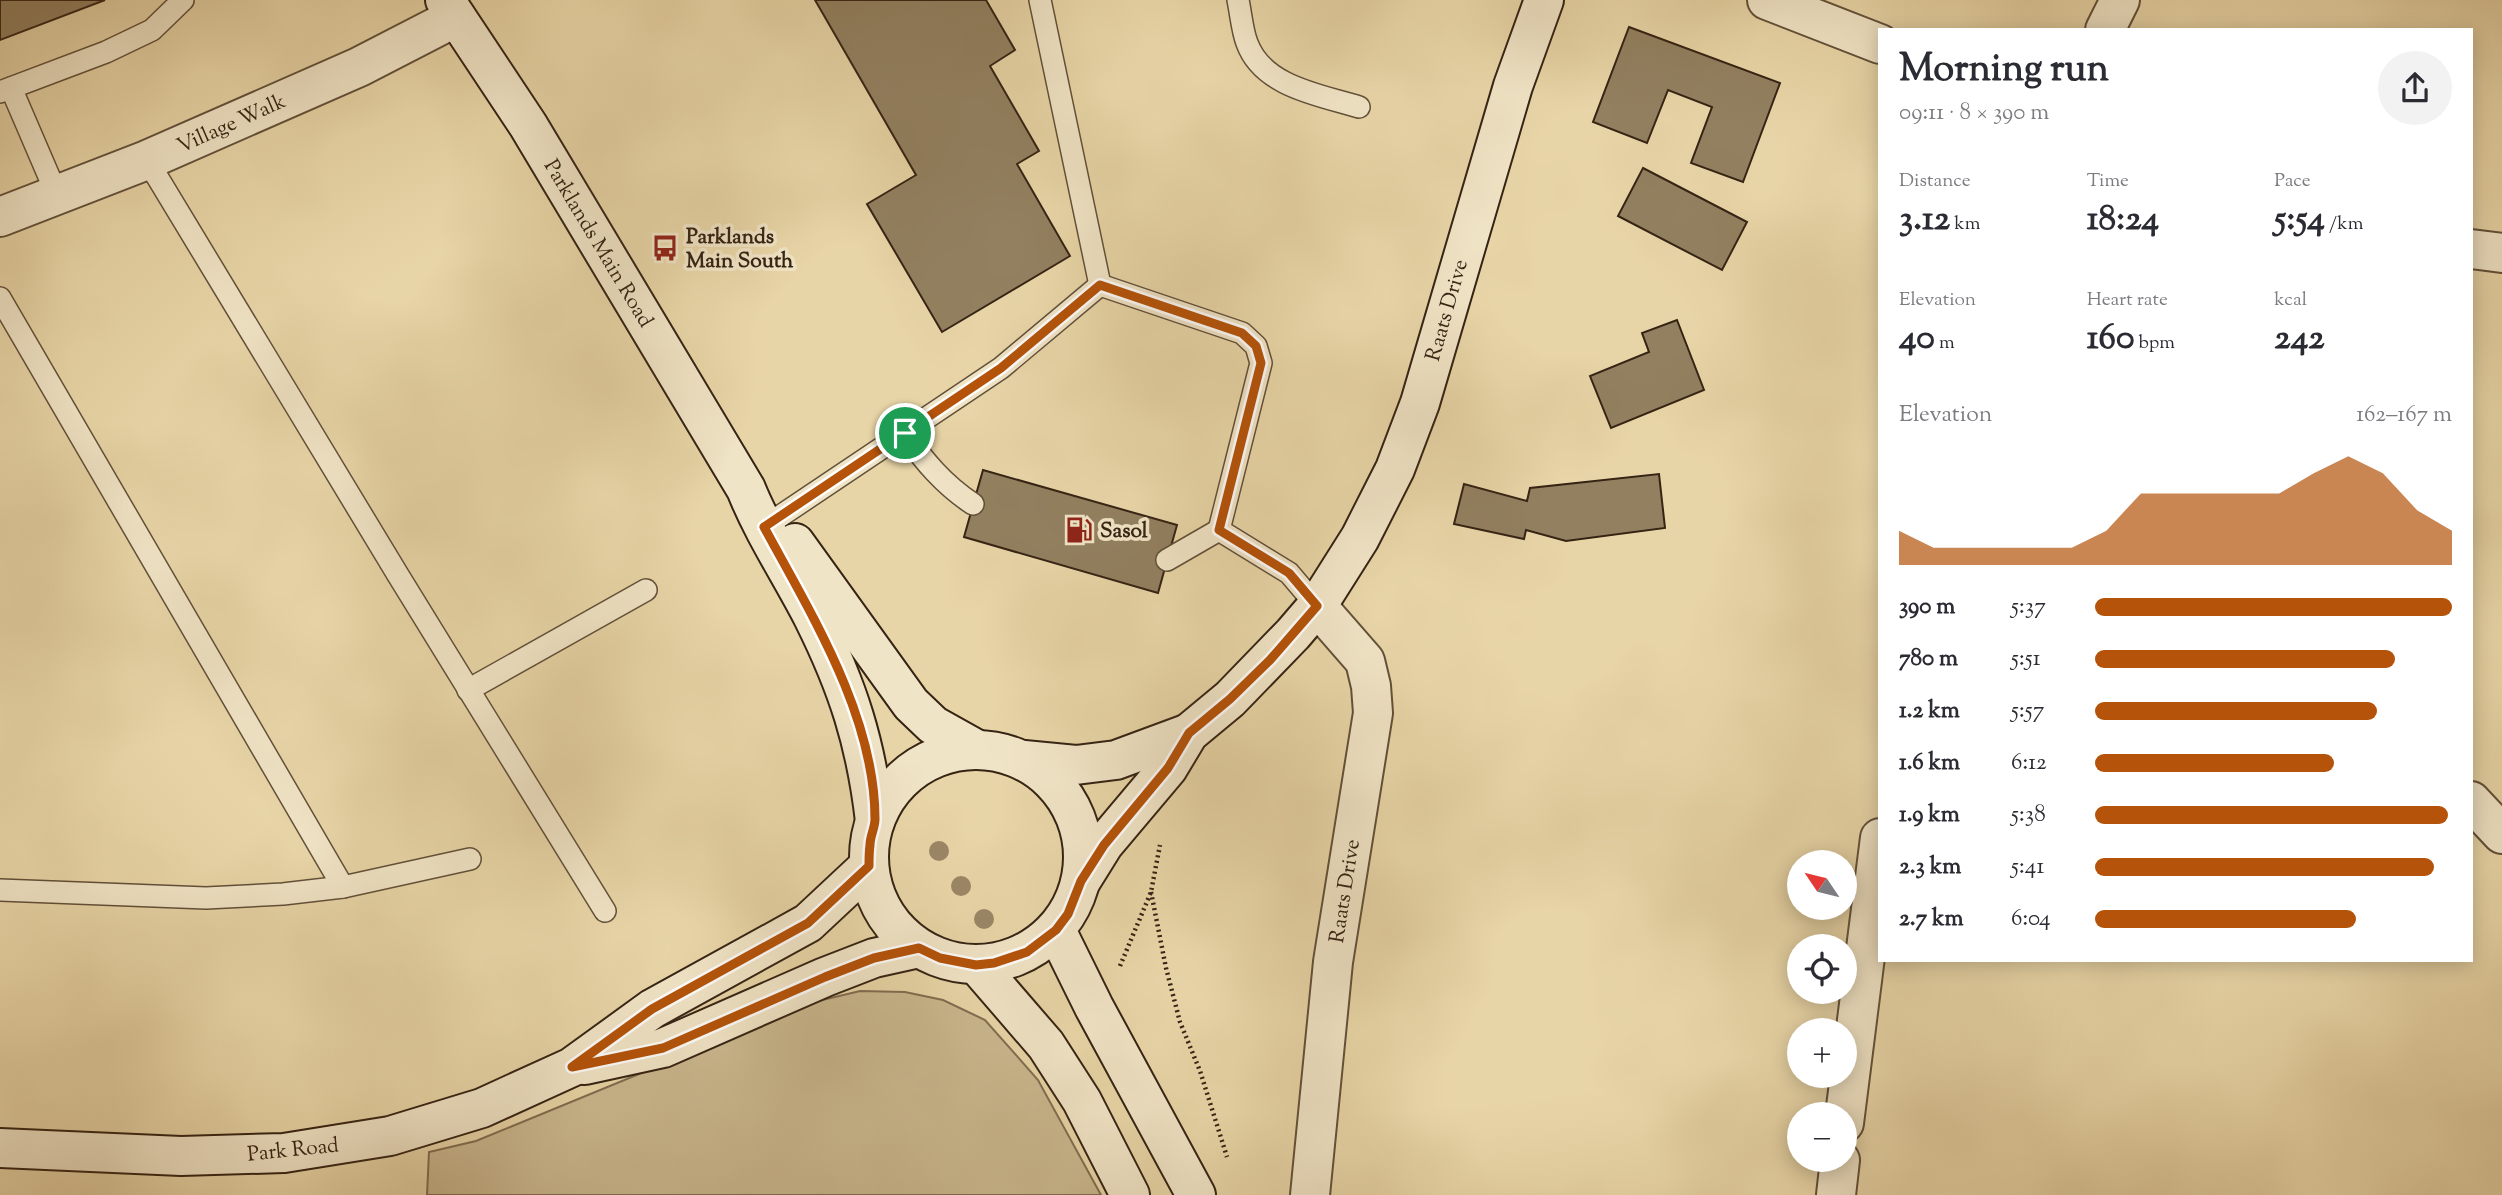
<!DOCTYPE html>
<html lang="en">
<head>
<meta charset="utf-8">
<style>
	:root { --surface:#fff; --page:#f2f2f3; --text:#2b2b33; --muted:#7c7c81; --accent:#b45309 }
	body { margin:0; font-family:"Sorts Mill Goudy",serif; background:var(--page); color:var(--text); height:100vh; display:flex; flex-direction:column; font-size:26px; white-space:nowrap }
	* { box-sizing:border-box; margin:0 }
	p { font-size:23px; color:var(--muted) }
	.icon { flex:none; width:38px; height:38px; fill:none; stroke:currentColor; stroke-width:2; stroke-linecap:round; stroke-linejoin:round }
	.map { position:relative; flex:1; overflow:hidden }
	.side { position:absolute; left:1878px; top:28px; width:595px; height:934px; display:flex; flex-direction:column; background:var(--surface); border-radius:0px; box-shadow:0 4px 18px #0003 }
	.side>* { flex:none }
	.needle { width:46px; rotate:305deg }
	.buttons { position:absolute; left:1787px; top:850px; display:grid; gap:14px }
	.buttons a { display:grid; place-items:center; width:70px; height:70px; border-radius:50%; background:var(--surface); box-shadow:0 4px 18px #0003; font-size:35px }
	.pin { position:absolute; display:grid; place-items:center; width:60px; height:60px; color:#fff; margin:-30px; border:4px solid #fff; border-radius:50%; box-shadow:0 2px 7px #0007 }
	.round { display:grid; place-items:center; flex:none; width:74px; height:74px; border-radius:37px; background:var(--page) }
	.head { display:flex; align-items:center; justify-content:space-between; height:119px; padding:0 21px }
	h1 { font-size:38px; font-weight:700; line-height:52px }
	.stats { display:grid; grid-template-columns:repeat(3,1fr); gap:10px; height:119px; padding:7px 21px }
	.stats div { display:grid; align-content:center }
	.stats b { font-size:35px; font-weight:700 }
	.stats small { font-size:19px; font-weight:400 }
	.stats p { font-size:19px }
	.chart { height:196px; padding:14px 21px }
	.chart p { display:flex; justify-content:space-between }
	.chart svg { width:100%; height:126px; margin-top:7px; fill:var(--accent); opacity:.7 }
	ul { padding:0 21px; list-style:none; font-size:23px }
	li { display:grid; grid-template-columns:112px 84px 1fr; align-items:center; height:52px }
	li i { height:18px; border-radius:9px; background:var(--accent) }
	.map>svg:first-child { display:block }
</style>
</head>
<body>
<div class="map">
<svg width="2502" height="1195" viewBox="0 0 2502 1195">
	<rect width="100%" height="100%" fill="#e8d5a7"/>
	<filter id="stains"><feTurbulence type="fractalNoise" baseFrequency=".00286" numOctaves="4"/><feColorMatrix values="0 0 0 0 .2 0 0 0 0 .09 0 0 0 0 .02 0 0 0 .5 -.17"/></filter>
	<radialGradient id="worn" r=".72"><stop offset=".6" stop-color="#630" stop-opacity="0"/><stop offset="1" stop-color="#630" stop-opacity=".3"/></radialGradient>
	<polygon fill="#cab78e" stroke="#806d51" stroke-width="2" points="860,991 905,992 943,1000 985,1020 1038,1080 1101,1195 427,1195 429,1152 476,1141 814,1002"/>
	<g fill="#928060" stroke="#352314" stroke-width="2">
		<polygon points="0,0 105,0 0,40"/>
		<polygon points="815,0 986,0 1015,50 990,66 1039,151 1017,164 1070,256 942,332 867,204 916,175"/>
		<polygon points="1629,27 1780,83 1743,182 1691,163 1712,107 1668,90 1647,143 1593,122"/>
		<polygon points="1643,168 1747,222 1722,270 1618,216"/>
		<polygon points="1677,320 1704,390 1611,428 1590,376 1649,352 1642,333"/>
		<polygon points="983,470 1177,525 1158,593 964,537"/>
		<polygon points="1659,474 1665,528 1566,541 1526,530 1524,539 1454,524 1464,484 1527,501 1530,488"/>
	</g>
	<g fill="none" stroke-linecap="round" stroke-linejoin="round">
		<g stroke="#625039" stroke-width="24">
			<g id="lane">
				<polyline points="1040,0 1100,285"/>
				<path d="M1238 0C1241 14 1242 30 1247 43 1263 87 1320 95 1359 107"/>
				<polyline points="11,88 57,195"/>
				<polyline points="0,92 106,52 152,30 183,0"/>
				<polyline points="147,160 398,575 605,911"/>
				<polyline points="1100,285 1242,333 1256,346 1261,363 1219,530"/>
				<polyline points="0,298 343,887 470,859"/>
				<path d="M904 433C924 461 944 485 973 504"/>
				<polyline points="764,527 1001,368 1100,285"/>
				<polyline points="1167,560 1219,530 1289,573 1317,606"/>
				<polyline points="468,690 646,590"/>
				<polyline points="0,890 206,898 283,894 343,887"/>
			</g>
		</g>
		<g stroke="#625039" stroke-width="42">
			<g id="street">
				<polyline points="1767,0 1880,44"/>
				<polyline points="2105,30 2120,0"/>
				<polyline points="0,217 147,160 359,67 456,17"/>
				<polyline points="2471,249 2502,253"/>
				<polyline points="2471,801 2502,834"/>
				<polyline points="1844,1123 1880,838"/>
				<polyline points="1310,1195 1333,962 1373,713 1371,686 1365,661 1317,606"/>
				<polyline points="1836,1195 1840,1160"/>
			</g>
		</g>
		<g stroke="#352314" stroke-width="42">
			<g id="secondary">
				<path d="M445 0 528 125 746 489C764 534 791 574 813 617 848 687 866 743 875 821"/>
				<polyline points="795,543 911,704 933,725 976,749"/>
				<circle cx="976" cy="857" r="107"/>
				<polyline points="1024,760 1076,765 1116,760 1189,733"/>
				<polyline points="1081,881 1104,844 1168,768 1189,733 1230,699 1293,634 1317,606 1360,538 1395,469 1420,403 1513,86 1544,0"/>
				<polyline points="1056,930 1094,1007 1196,1195"/>
				<polyline points="977,965 1046,1045 1082,1101 1130,1195"/>
				<polyline points="585,1065 663,1048 825,977 874,958 919,948"/>
				<polyline points="0,1148 181,1156 284,1153 390,1136 482,1108 572,1067 652,1009 808,923 869,866"/>
			</g>
		</g>
		<g stroke="#352314" stroke-width="4.5" stroke-dasharray="2 3.5" stroke-linecap="butt">
			<polyline points="1151,892 1166,968 1180,1022 1200,1071 1227,1157"/>
			<polyline points="1120,966 1151,892 1160,845"/>
		</g>
		<use href="#lane" stroke="#f0e4c6" stroke-width="21"/>
		<use href="#street" stroke="#f0e4c6" stroke-width="38"/>
		<use href="#secondary" stroke="#f0e4c6" stroke-width="38"/>
	</g>
	<g fill="#9a8767">
		<circle cx="939" cy="851" r="10"/>
		<circle cx="961" cy="886" r="10"/>
		<circle cx="984" cy="919" r="10"/>
	</g>
	<g fill="none" stroke-linecap="round" stroke-linejoin="round">
		<g stroke="#fff" stroke-width="14">
			<path id="route" d="M1100 285 1242 333 1256 346 1261 363 1219 530 1289 573 1317 606 1270 660 1230 699 1189 733 1168 768 1104 845 1081 881 1068 914 1056 930 1027 952 994 963 976 965 940 958 919 948 874 958 825 977 663 1048 572 1067 652 1009 808 923 869 866C869 859 869 852 870 845 870 836 875 828 875 819 875 716 811 614 764 527L1001 368Z"/>
		</g>
		<use href="#route" stroke="#b45309" stroke-width="9"/>
	</g>
	<defs>
		<g id="bus-bare" transform="scale(2.1)"><path d="M-5-6H5V4H4V6H2V4H-2V6H-4V4H-5ZM-3.5-4V0h7V-4ZM-3.5 1.2v1.5H-2V1.2ZM2 1.2v1.5H3.5V1.2Z" fill="#8f2418" stroke="#f0e4c6" stroke-width="2.5" paint-order="stroke"/></g>
		<g id="fuel-bare" transform="scale(2.1)"><path d="M-5.5-6h7V0h2V4h1.3V-2.5L3-4.5l.8-.8L6-3V5H2.5V1h-1V6h-7ZM-4.2-4.7v3.2H.2V-4.7Z" fill="#8f2418" stroke="#f0e4c6" stroke-width="2.5" paint-order="stroke"/></g>
	</defs>
	<g fill-rule="evenodd">
		<use href="#bus-bare" x="665" y="248"/>
		<use href="#fuel-bare" x="1079" y="530"/>
	</g>
	<g text-anchor="middle" stroke-width="7" stroke-linejoin="round" paint-order="stroke">
		<g font-size="21" fill="#352314" stroke="#f0e4c6">
			<text transform="translate(231 123) rotate(-24)" y="7">Village Walk</text>
			<text transform="translate(599 243) rotate(59)" y="7">Parklands Main Road</text>
			<text transform="translate(1446 310) rotate(-74)" y="7">Raats Drive</text>
			<text transform="translate(1344 891) rotate(-81)" y="7">Raats Drive</text>
			<text transform="translate(293 1149) rotate(-6)" y="7">Park Road</text>
		</g>
		<g font-size="21" font-weight="bold" fill="#352314" stroke="#f0e4c6" text-anchor="start">
			<text x="686" y="243">Parklands<tspan x="686" dy="24">Main South</tspan></text>
			<text x="1100" y="537">Sasol</text>
		</g>
	</g>
	<rect width="100%" height="100%" filter="url(#stains)"/>
	<rect width="100%" height="100%" fill="url(#worn)"/>
</svg>
<div class="buttons">
<a><svg class="needle" viewBox="-14 -14 28 28"><path d="M0-13l5 13h-10z" fill="#e53935"/><path d="M0 13l5-13h-10z" fill="#7c7c81"/></svg></a>
<a><svg class="icon" aria-label="locate" viewBox="0 0 24 24"><circle cx="12" cy="12" r="6"/><path d="M12 2v4M12 18v4M2 12h4M18 12h4"/></svg></a>
<a>+</a>
<a>−</a>
</div>
<div class="pin" style="left:905px;top:433px;background:#1e9e55"><svg class="icon" aria-label="arrive" viewBox="0 0 24 24"><path d="M6 21V4h12l-3 4 3 4H6"/></svg></div>
<section class="side">
<div class="head"><div><h1>Morning run</h1><p>09:11 · 8 × 390 m</p></div><a class="round"><svg class="icon" aria-label="share" viewBox="0 0 24 24"><path d="M12 15V3M7 8l5-5 5 5M5 13v7h14v-7"/></svg></a></div>
<div class="stats">
<div><p>Distance</p><b>3.12<small> km</small></b></div>
<div><p>Time</p><b>18:24</b></div>
<div><p>Pace</p><b>5:54<small> /km</small></b></div>
</div>
<div class="stats">
<div><p>Elevation</p><b>40<small> m</small></b></div>
<div><p>Heart rate</p><b>160<small> bpm</small></b></div>
<div><p>kcal</p><b>242</b></div>
</div>
<div class="chart"><p><span>Elevation</span>162–167 m</p>
<svg viewBox="0 0 160 44" preserveAspectRatio="none"><path d="M0 44V32L10 38L20 38L30 38L40 38L50 38L60 32L70 19L80 19L90 19L100 19L110 19L120 12L130 6L140 12L150 25L160 32V44z"/></svg>
</div>
<ul>
<li><b>390 m</b>5:37<i style="width:100%"></i></li>
<li><b>780 m</b>5:51<i style="width:84%"></i></li>
<li><b>1.2 km</b>5:57<i style="width:79%"></i></li>
<li><b>1.6 km</b>6:12<i style="width:67%"></i></li>
<li><b>1.9 km</b>5:38<i style="width:99%"></i></li>
<li><b>2.3 km</b>5:41<i style="width:95%"></i></li>
<li><b>2.7 km</b>6:04<i style="width:73%"></i></li>
</ul>
</section>
</div>
</body>
</html>
